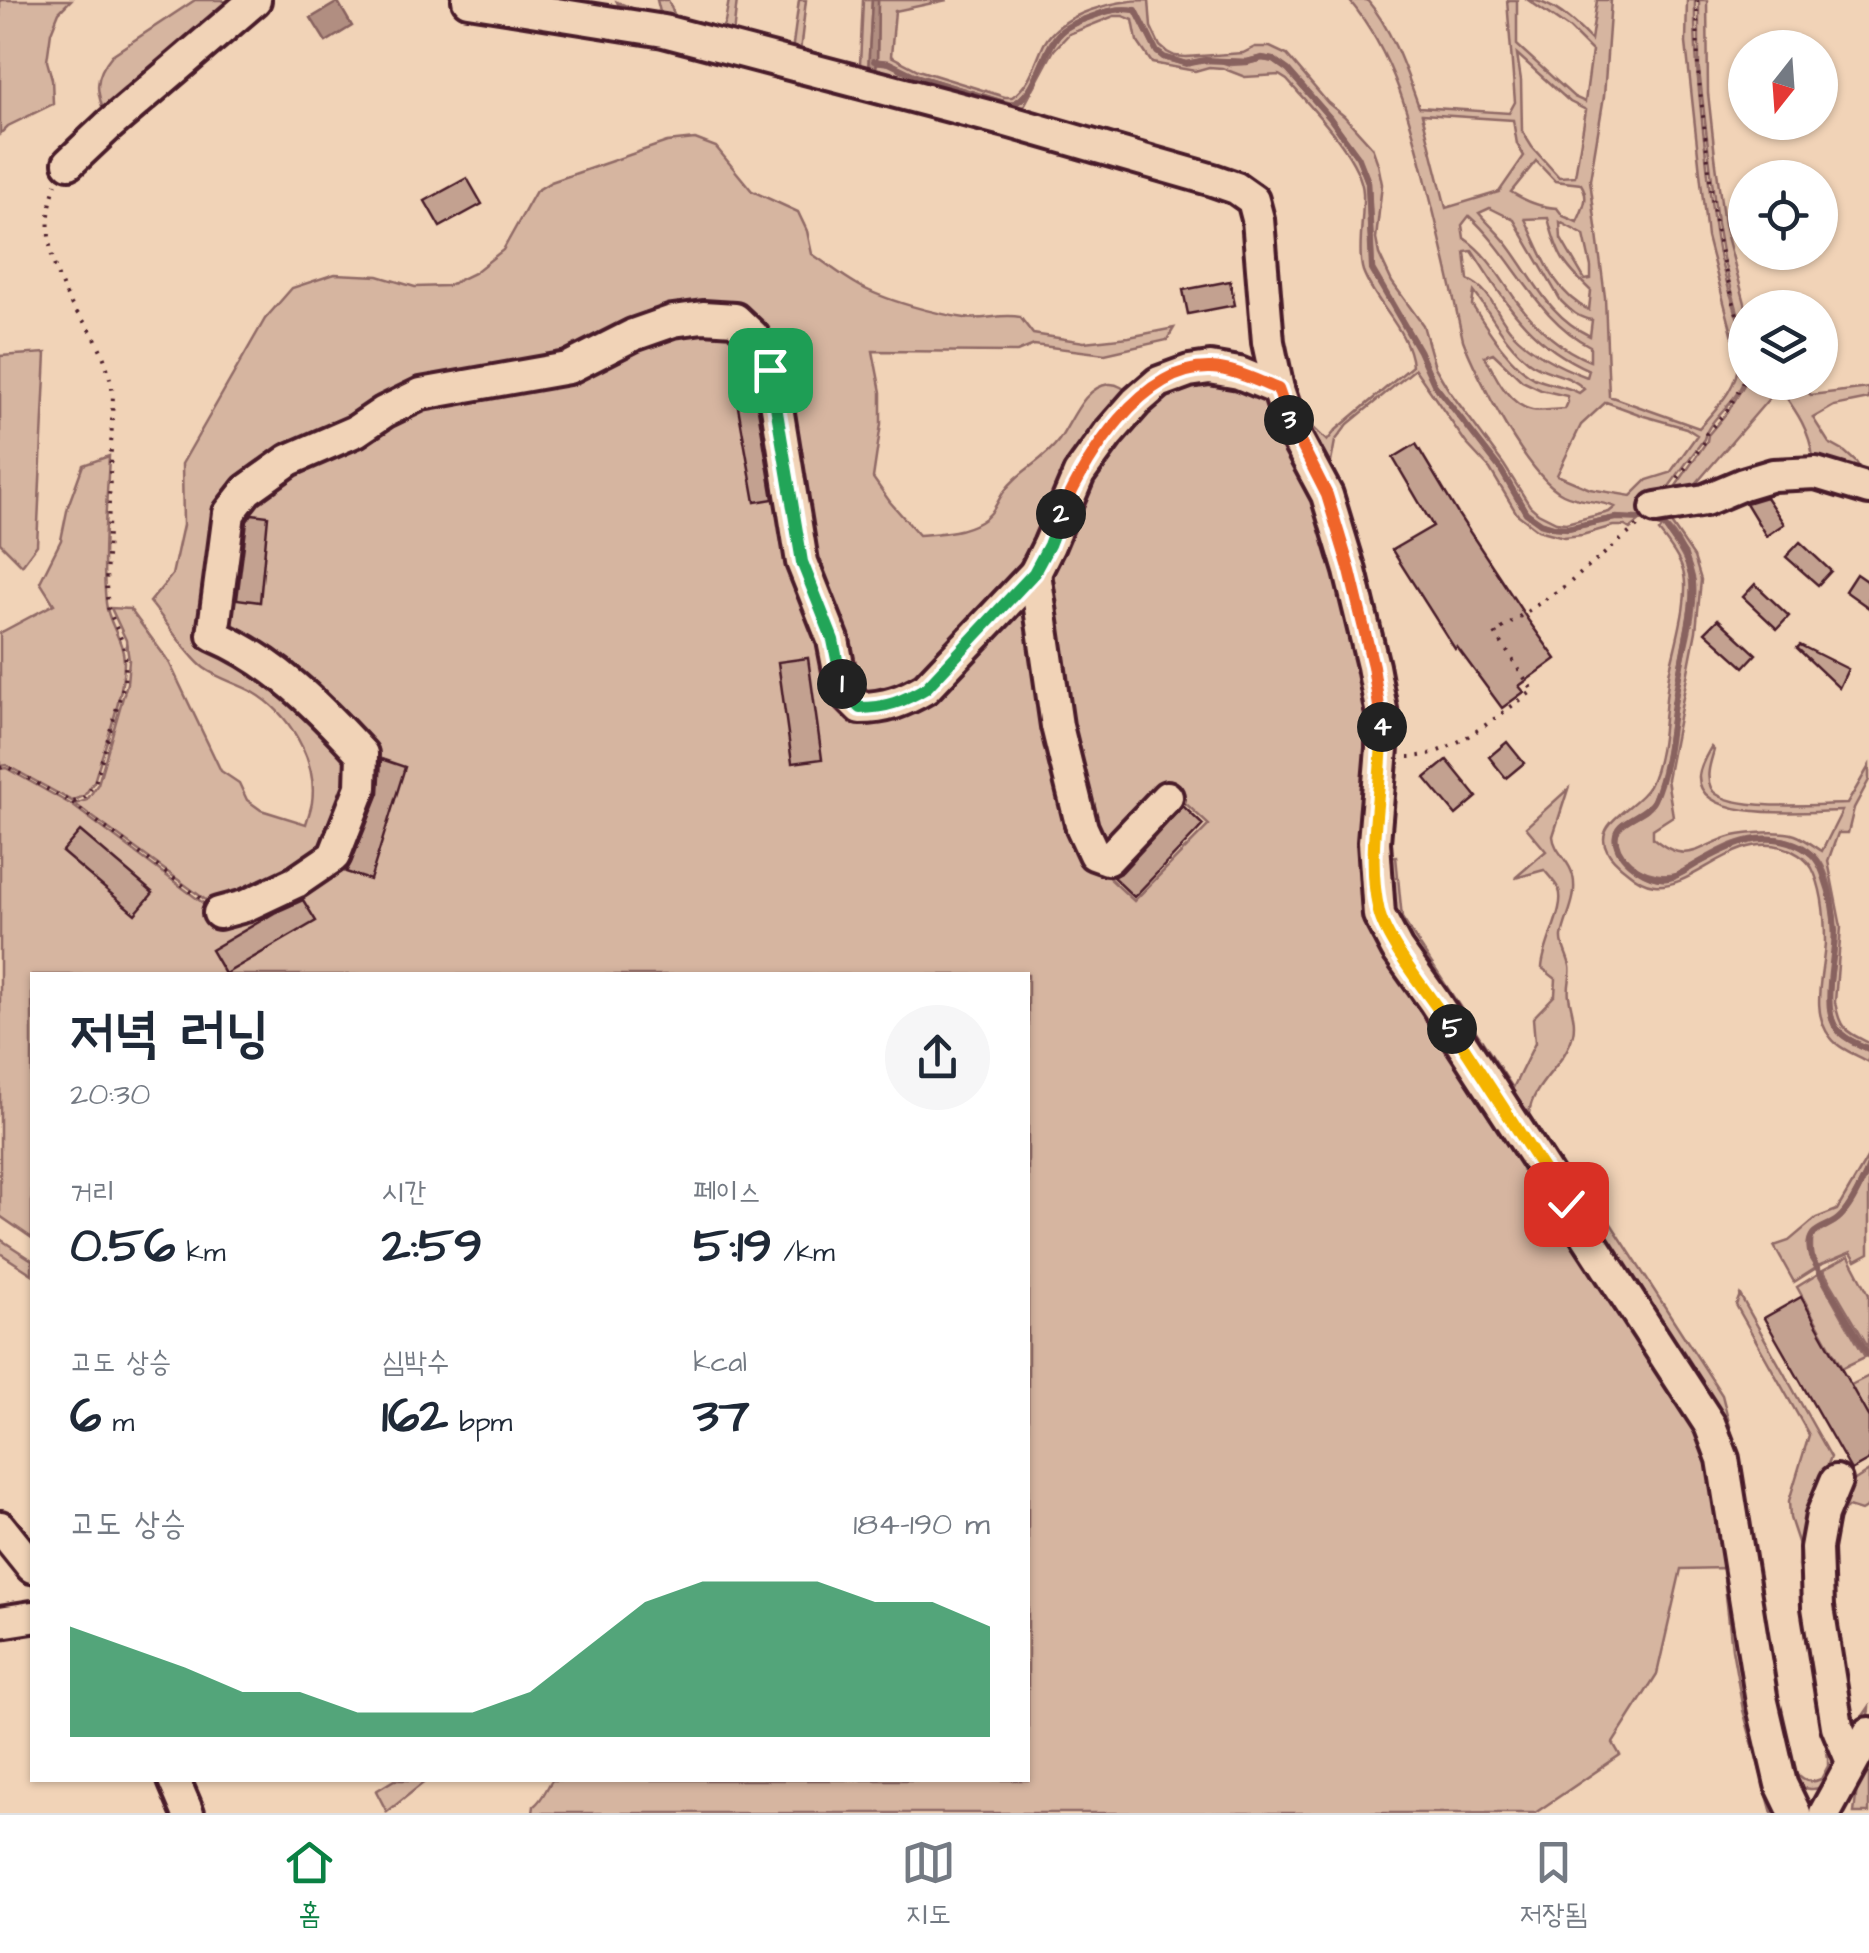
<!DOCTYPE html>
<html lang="ko">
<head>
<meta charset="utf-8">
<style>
	:root { --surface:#fff; --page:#f6f6f7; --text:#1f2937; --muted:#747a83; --line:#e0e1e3; --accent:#0b8043 }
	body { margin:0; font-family:"Architects Daughter","Poor Story",sans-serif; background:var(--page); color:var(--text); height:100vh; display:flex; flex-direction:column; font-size:38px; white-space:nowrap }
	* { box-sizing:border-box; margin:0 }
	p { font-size:32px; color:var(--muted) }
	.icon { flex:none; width:55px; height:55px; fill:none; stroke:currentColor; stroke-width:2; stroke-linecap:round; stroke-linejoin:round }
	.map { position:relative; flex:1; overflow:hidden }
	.details { position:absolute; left:30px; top:972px; width:1000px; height:810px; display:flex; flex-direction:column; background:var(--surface); border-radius:0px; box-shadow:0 2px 8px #0004 }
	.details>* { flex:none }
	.needle { width:65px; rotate:197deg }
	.controls { position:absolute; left:1728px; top:30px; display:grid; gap:20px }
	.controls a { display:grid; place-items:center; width:110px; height:110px; border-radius:50%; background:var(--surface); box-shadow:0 2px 8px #0004; font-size:50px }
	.pin { position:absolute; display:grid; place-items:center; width:85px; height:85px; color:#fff; margin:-42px; border-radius:20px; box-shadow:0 5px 15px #0006 }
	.km { position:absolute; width:50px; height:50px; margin:-25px; border-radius:50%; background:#222; color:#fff; font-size:28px; line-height:50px; text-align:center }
	.round { display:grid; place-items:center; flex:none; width:105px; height:105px; border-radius:52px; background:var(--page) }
	.summary { display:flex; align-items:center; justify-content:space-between; height:170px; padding:0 40px }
	h1 { font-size:55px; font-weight:700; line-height:75px }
	.figures { display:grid; grid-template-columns:repeat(3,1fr); gap:15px; height:170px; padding:10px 40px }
	.figures div { display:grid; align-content:center }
	.figures b { font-size:50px; font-weight:700 }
	.figures small { font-size:28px; font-weight:400 }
	.figures p { font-size:28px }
	.chart { height:280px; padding:20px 40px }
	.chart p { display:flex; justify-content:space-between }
	.chart svg { width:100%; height:180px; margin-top:10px; fill:var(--accent); opacity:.7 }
	.dock { display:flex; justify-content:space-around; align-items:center; height:140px; border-top:2px solid var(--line); background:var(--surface); font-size:28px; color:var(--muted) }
	.dock a { display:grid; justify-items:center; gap:5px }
	.dock .selected { color:var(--accent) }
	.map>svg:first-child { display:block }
</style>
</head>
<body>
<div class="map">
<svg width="1869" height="1813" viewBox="0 0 1869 1813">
	<rect width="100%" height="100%" fill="#f1d3b7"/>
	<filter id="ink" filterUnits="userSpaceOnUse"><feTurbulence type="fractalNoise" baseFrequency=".01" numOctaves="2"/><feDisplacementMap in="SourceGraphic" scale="20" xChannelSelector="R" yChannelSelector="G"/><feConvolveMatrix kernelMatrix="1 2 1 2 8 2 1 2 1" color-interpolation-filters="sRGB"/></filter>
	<g filter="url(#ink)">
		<g fill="#d6b5a0" stroke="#906a66" stroke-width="2.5" fill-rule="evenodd">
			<polygon points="0,0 71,0 59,12 51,32 47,61 52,79 53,104 8,126 0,134"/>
			<path d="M195 0H223L231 13 106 118C96 91 93 78 112 55Z"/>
			<path d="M657 0H668L678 23 720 33 725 22 729 0H737L733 35 792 52 799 0H806L800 52 857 69 860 65 863 0H872L868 74 874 75 877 63 888 64 916 78 1011 107C1038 98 1043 55 1060 35 1069 26 1084 21 1096 17 1108 12 1121 9 1135 12L1156 53 1163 59 1186 65 1205 62H1221L1230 65 1247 64 1262 60 1274 62 1287 71 1329 119 1357 158 1366 182 1371 270 1418 351 1433 384 1500 471 1525 514 1540 525 1554 529 1568 530 1616 519 1641 520 1630 529 1625 526H1613L1582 535 1564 537 1538 530 1517 514 1490 469 1466 443 1415 369 1348 424 1335 441 1330 468 1292 415 1297 412 1327 441 1336 430 1412 366C1409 330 1375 304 1363 271 1357 253 1364 214 1363 193 1362 159 1310 106 1287 80L1279 75 1245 77 1222 68 1209 67 1195 71 1152 63 1137 41 1133 20 1123 16H1114L1069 34 1054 50 1018 117 624 16 617 2 651 16 660 12Z"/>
			<path d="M878 0H947L895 11 891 56 918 70 1005 97H1012C1030 85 1035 63 1044 44 1062 12 1116 0 1149 0L1151 27 1160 46 1167 52 1175 56 1186 57 1243 53 1255 47H1270L1287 55 1328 103 1344 116 1372 147 1378 164 1382 184 1376 239 1379 254 1392 282 1423 325 1435 367 1448 389 1504 465 1530 506 1538 513 1556 522 1566 523 1609 512 1615 507C1598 500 1579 502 1563 494 1528 477 1477 377 1463 340 1452 290 1441 240 1428 190 1412 124 1394 54 1349 0H1367C1392 29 1406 71 1419 107L1509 113 1515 102 1507 0H1517V45L1574 97 1585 102 1592 51 1570 29 1528 0C1551 0 1575 23 1591 40L1597 0H1611L1604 96 1590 180 1605 297 1609 396 1699 428C1717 407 1737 389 1739 360L1707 237 1686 43 1687 0H1695C1694 50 1699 98 1705 147 1709 183 1712 219 1719 254 1726 287 1751 344 1745 375 1740 401 1710 416 1704 439L1654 507 1642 518 1616 516 1568 526H1555L1542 522 1527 511 1502 469 1435 383 1421 350 1374 269 1370 182 1360 156 1331 117 1289 69 1275 59 1262 56 1247 60 1205 59 1186 62 1165 56 1158 51 1137 9C1120 5 1105 10 1090 16 1080 19 1068 23 1060 30 1039 49 1039 91 1011 103L917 75 889 61 877 60ZM1517 54 1570 102 1586 110 1575 176 1559 177 1532 147 1522 131 1521 80ZM1422 114 1513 120 1517 144 1524 156 1499 192 1446 208ZM1536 161 1555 181 1581 184C1590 198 1583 208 1577 222L1563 216 1557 208C1539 207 1526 201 1511 192ZM1490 208 1514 220 1561 301C1571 311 1578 318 1592 320L1590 336C1550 317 1536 283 1511 249 1502 236 1489 225 1479 213ZM1469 216C1513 255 1537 320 1590 346V361C1559 349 1536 327 1516 300 1499 276 1488 255 1464 238L1462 225ZM1548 218C1558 257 1563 264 1591 291L1589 310C1553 293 1542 253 1525 219ZM1560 222 1584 235 1591 267V279L1585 280 1561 239ZM1472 251C1507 304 1528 343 1589 370L1587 377C1560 367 1533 354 1513 333 1495 314 1493 291 1468 280L1465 252ZM1474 292C1492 315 1504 342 1528 361 1544 374 1569 373 1584 389L1579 393C1565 385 1549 385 1534 378 1510 365 1487 328 1472 305ZM1493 353 1522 381 1541 390 1567 396 1568 402 1565 409C1555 409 1542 412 1532 410 1508 405 1495 375 1485 356ZM1606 402 1644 416 1686 428 1697 435 1670 473 1647 480 1631 496 1590 489 1557 475 1581 425Z"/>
			<polygon points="1699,0 1707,0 1708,93 1715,156 1724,225 1746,307 1745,338 1723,258 1717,223 1699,70"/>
			<path d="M695 139 716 147 752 191 798 212 807 231 812 254C827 264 842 276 858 285 883 300 936 314 965 318 984 321 1001 313 1020 317L1033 334 1084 342 1129 337 1174 328 1167 340 1105 354 1034 345 1017 352 873 351 881 392V424L873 478 890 502 919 535C940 533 961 533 980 522 993 515 995 505 1003 493 1019 470 1042 463 1059 440 1072 422 1083 387 1109 384 1120 383 1127 392 1135 399L1046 544 924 686 862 705 817 594 774 369 736 317 596 352 420 390 244 488 210 637 358 755 331 854 218 909 75 804 87 800 98 784 127 683 129 660 126 640 111 608 130 609 169 662 221 771 239 783 247 800 261 810 306 824C308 817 311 809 312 802 318 760 288 712 253 692 237 683 219 679 204 668 187 655 165 620 150 602L172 575 183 525 182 464 265 319 292 288 335 274 378 276 415 287 447 286 474 273 503 250 536 191 551 182 667 142Z"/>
			<path d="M703 320 750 338 840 692 884 711 1033 579 1092 857 1107 876 1134 901 1209 825 1182 800 1096 852 1037 575 1110 436 1189 374 1273 391 1319 495 1377 710 1368 894 1707 1435 1782 1813H1772L1743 1710 1732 1649 1723 1568 1681 1569 1657 1674 1613 1743 1620 1755 1535 1813H533L534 1806C543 1799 546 1789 552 1780H1028V975H32V1238L0 1216V769L6 768 72 805 219 915 337 858 365 753 217 633 232 514 386 414Z"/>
			<polygon points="46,353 37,545 22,565 0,543 0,356"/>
			<path d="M1745 383H1797L1811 395 1869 388V399L1834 406 1813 418 1829 443 1845 452 1856 462 1867 479C1842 472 1815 467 1789 469 1760 470 1736 487 1708 495 1701 497 1692 500 1685 500 1679 499 1676 496 1671 493L1707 441 1708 435 1729 410ZM1779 387C1795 410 1809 428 1813 457L1763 467 1711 489 1687 494Z"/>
			<path d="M109 456C107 504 101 555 106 603 108 624 124 640 124 662 124 697 104 747 94 782L84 796 72 801 6 765 0 766V633L54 604 40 582 61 540 68 506 83 465Z"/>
			<path d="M1668 519 1694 557 1701 580 1696 631 1667 779 1673 816 1653 829V838C1689 868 1700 844 1733 836 1747 833 1781 830 1795 835 1804 838 1814 846 1822 851L1842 811C1812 811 1697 824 1699 776 1700 765 1706 756 1711 747L1714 750C1711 761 1705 776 1711 788 1723 813 1821 804 1847 804L1869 766V780L1854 808 1848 833H1838L1828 861 1841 927 1835 1002C1840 1030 1845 1031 1869 1043V1047C1855 1041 1839 1035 1834 1020 1826 997 1835 968 1836 944 1837 920 1833 873 1816 856 1797 835 1762 833 1737 842 1716 849 1696 863 1676 874 1654 880 1619 865 1617 839 1616 821 1640 819 1649 809 1655 803 1657 797 1659 789 1669 749 1675 708 1682 668 1687 641 1697 612 1695 585 1694 568 1678 533 1664 524 1660 521 1654 521 1649 520Z"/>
			<path d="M1663 527C1689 564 1695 574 1688 619 1683 647 1677 674 1673 701 1668 733 1665 768 1653 798 1646 817 1612 816 1614 840 1615 850 1624 859 1631 865 1639 873 1652 880 1664 880 1675 880 1683 873 1692 868 1721 852 1758 829 1792 844 1800 848 1811 853 1816 861 1836 889 1834 940 1831 973 1829 992 1823 1015 1837 1031 1845 1041 1858 1046 1869 1051V1062C1857 1055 1839 1049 1831 1038 1809 1012 1824 972 1825 942 1825 919 1823 889 1812 868 1806 858 1793 850 1782 847 1732 833 1693 890 1654 885 1644 884 1635 878 1628 872 1620 866 1611 859 1607 850 1592 822 1637 808 1649 786 1665 755 1663 710 1669 675 1674 648 1691 597 1683 571 1679 557 1668 543 1659 532Z"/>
			<path d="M1568 789 1553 836C1554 852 1570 860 1573 876 1578 899 1566 915 1562 936 1561 946 1568 956 1570 966 1572 976 1567 986 1569 996 1571 1010 1576 1020 1573 1034 1566 1065 1532 1083 1529 1114L1591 1211 1608 1219 1722 1395 1730 1426 1774 1698 1795 1771C1802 1782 1810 1784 1821 1779L1828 1766V1758L1798 1566 1799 1545 1790 1518 1789 1501 1809 1435 1736 1305 1740 1295 1831 1457 1821 1480 1813 1510 1805 1562 1833 1750C1833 1758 1834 1767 1831 1775 1822 1797 1794 1791 1787 1771L1769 1699 1727 1455 1711 1413 1410 955C1392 924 1382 893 1381 857L1396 856 1402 918 1513 1088 1535 1043 1533 1018 1555 995 1556 979 1542 968C1543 944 1566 908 1559 890 1556 883 1549 876 1544 870L1515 878 1546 851 1526 827Z"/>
			<path d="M1869 1155C1869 1169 1848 1210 1836 1219 1831 1223 1827 1224 1821 1227 1802 1236 1807 1252 1816 1268L1794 1282 1774 1246 1789 1241 1816 1218 1837 1210Z"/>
			<path d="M1869 1172V1253L1856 1260 1851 1252 1818 1266 1812 1256V1238C1821 1229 1833 1227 1841 1218 1853 1206 1861 1187 1869 1172Z"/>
			<polygon points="0,1239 32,1260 32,1274 0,1253"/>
			<polygon points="1849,1256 1869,1294 1869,1348 1823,1270"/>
			<polygon points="1818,1274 1865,1357 1842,1368 1797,1287"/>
			<polygon points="1869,1376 1869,1420 1851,1385"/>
			<path d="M1869 1471V1506L1861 1511 1848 1507C1846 1509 1839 1515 1837 1518 1815 1554 1844 1688 1851 1733L1869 1707C1869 1720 1859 1734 1849 1741L1820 1561 1847 1485Z"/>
			<polygon points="1869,1750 1869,1813 1854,1813 1859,1771"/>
			<polygon points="394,1780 427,1780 387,1812 376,1791"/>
		</g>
		<g fill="#b18e81" stroke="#88625f" stroke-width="2.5">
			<polygon points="872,0 878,0 877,62 874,76 868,74"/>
			<polygon points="338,2 352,26 326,42 311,18"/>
		</g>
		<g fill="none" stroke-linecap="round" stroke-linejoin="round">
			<g stroke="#88625f" stroke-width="6">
				<path d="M874 61 889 63 916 76 1011 105C1037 96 1042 51 1060 33 1069 24 1084 19 1096 15 1109 10 1122 8 1136 10L1157 52 1164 57 1186 64 1205 60 1247 62 1262 58 1274 60 1288 70 1330 118 1358 157 1368 182 1372 270 1419 351 1434 384 1501 470 1526 513 1541 523 1554 527 1568 528 1616 518 1641 519"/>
				<path d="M1647 521 1664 526 1685 555 1693 582V597C1688 633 1680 667 1674 703 1670 733 1667 772 1654 800 1646 817 1611 819 1616 842 1620 863 1650 881 1669 878 1679 876 1688 869 1697 864 1728 847 1761 829 1797 845 1813 852 1820 862 1825 879 1831 895 1834 913 1835 931 1835 957 1821 1008 1837 1029 1844 1039 1858 1044 1869 1049"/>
				<path d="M1869 1169C1860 1184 1853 1205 1840 1217 1833 1225 1820 1226 1813 1234 1808 1241 1809 1248 1811 1257L1869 1356"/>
			</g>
		</g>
		<g fill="#c3a190" stroke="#4a1f2b" stroke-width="2.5">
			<polygon points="467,178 482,204 440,227 425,201"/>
			<polygon points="1230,281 1235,305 1188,314 1183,290"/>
			<polygon points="756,397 773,499 755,502 737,401"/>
			<polygon points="1416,444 1458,514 1528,620 1556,659 1519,686 1524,692 1502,708 1457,647 1455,649 1392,550 1433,526 1393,458"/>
			<polygon points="1766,497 1784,524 1766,536 1746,503"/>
			<polygon points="252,514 268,516 260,602 237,599 247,521"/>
			<polygon points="1800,542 1831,571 1818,585 1786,557"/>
			<polygon points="1856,574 1869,583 1869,608 1845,591"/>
			<polygon points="1755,584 1789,616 1777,629 1743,597"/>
			<polygon points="1718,619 1756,654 1744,667 1705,632"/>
			<polygon points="1800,645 1848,669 1839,688 1797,648"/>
			<polygon points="808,658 822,759 792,763 778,662"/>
			<polygon points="1507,742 1524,763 1506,778 1489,757"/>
			<polygon points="381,759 405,767 370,880 346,872 351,863 379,793"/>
			<polygon points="1447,760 1477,797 1456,815 1425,778"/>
			<polygon points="1183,806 1203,825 1134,897 1113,877 1122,872"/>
			<polygon points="80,831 153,893 135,914 62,852"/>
			<polygon points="303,900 316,921 225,974 211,950 276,912"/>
			<polygon points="1801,1297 1869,1418 1869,1460 1851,1470 1764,1318"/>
		</g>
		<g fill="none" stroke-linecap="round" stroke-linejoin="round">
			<g stroke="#4a1f2b" stroke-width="38">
				<g id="minor">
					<polyline points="468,0 664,31 1007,121 1213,180 1236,188 1253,200 1258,219 1268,342 1278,389 1292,430 1327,495 1350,571 1373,666 1382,715 1382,748 1374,842 1379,915 1397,949 1434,1001 1710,1425 1723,1459 1762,1702 1781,1784 1795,1813"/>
					<polyline points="69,163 108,126 255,0"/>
					<polyline points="1656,508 1705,500 1743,484 1773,475 1816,473 1869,489"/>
					<polyline points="1035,573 1057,726 1082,828 1094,854 1108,859 1167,797"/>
					<path d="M219 913 245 906 296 882 334 856 361 787 362 754C317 705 274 661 213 635L229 513 247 490 289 460 356 431 384 412 421 394 568 368 633 335 673 321 703 317 735 319 753 336 771 370 802 562 833 640 843 691 860 708C886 708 904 701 926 688L1035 573 1049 545 1079 474 1108 434 1137 401 1159 382 1189 371 1210 368 1239 373 1278 389"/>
					<polyline points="1836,1481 1822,1515 1816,1548 1818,1607 1837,1726 1852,1762"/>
					<polyline points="0,1527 32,1567"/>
					<polyline points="0,1622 32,1617"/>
					<polyline points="174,1780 188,1813"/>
					<polyline points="1825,1813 1869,1733"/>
				</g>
			</g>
			<g stroke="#4a1f2b" stroke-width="4" stroke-dasharray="2.5 8" stroke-linecap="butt">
				<polyline points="1697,0 1698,71 1715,223 1722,258 1745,345"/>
				<polyline points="1678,478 1706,440 1706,434 1728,409 1745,380"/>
				<path d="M1408 757C1451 757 1499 714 1533 691L1495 633 1568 584 1640 524"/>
				<path d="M0 768 6 766 72 803 85 797 95 783 124 683 126 660 122 641 108 608 106 585 113 394C110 376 106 360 97 342 91 328 79 317 71 304 50 267 41 225 56 184"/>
				<polyline points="72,803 200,898"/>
			</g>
			<use href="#minor" stroke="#f1d3b7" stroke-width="30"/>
		</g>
	</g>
	<g fill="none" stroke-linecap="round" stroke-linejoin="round" filter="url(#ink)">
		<g stroke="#fff" stroke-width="20">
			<polyline id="split-1" points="770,370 802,562 833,640 842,684"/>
		</g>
		<g stroke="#fff" stroke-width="20">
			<path id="split-2" d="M842 684 843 691 860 708C886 708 904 701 926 688L1034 573 1049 545 1061 514"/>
		</g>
		<g stroke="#fff" stroke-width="20">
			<path id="split-3" d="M1061 514C1086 459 1140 366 1211 368 1234 369 1257 381 1278 389L1289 420"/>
		</g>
		<g stroke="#fff" stroke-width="20">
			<polyline id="split-4" points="1289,420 1327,495 1350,571 1373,666 1382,727"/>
		</g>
		<g stroke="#fff" stroke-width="20">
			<path id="split-5" d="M1382 727C1383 789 1365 851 1379 912 1387 945 1433 999 1452 1029"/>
		</g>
		<g stroke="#fff" stroke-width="20">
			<polyline id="split-6" points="1452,1029 1566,1204"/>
		</g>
		<use href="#split-1" stroke="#22a559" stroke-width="12"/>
		<use href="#split-2" stroke="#22a559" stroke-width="12"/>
		<use href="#split-3" stroke="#f0652b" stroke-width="12"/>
		<use href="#split-4" stroke="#f0652b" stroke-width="12"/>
		<use href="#split-5" stroke="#f5b400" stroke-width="12"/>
		<use href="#split-6" stroke="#f5b400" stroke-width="12"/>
	</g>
</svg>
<div class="controls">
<a><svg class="needle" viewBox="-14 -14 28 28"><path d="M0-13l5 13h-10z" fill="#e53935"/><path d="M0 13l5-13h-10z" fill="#747a83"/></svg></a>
<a><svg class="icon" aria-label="locate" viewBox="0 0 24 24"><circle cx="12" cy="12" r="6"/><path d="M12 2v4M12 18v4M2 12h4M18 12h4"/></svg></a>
<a><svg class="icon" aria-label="layers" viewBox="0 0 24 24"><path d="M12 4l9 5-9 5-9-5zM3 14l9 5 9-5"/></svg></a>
</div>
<div class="pin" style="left:770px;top:370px;background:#1e9e55"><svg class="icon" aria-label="arrive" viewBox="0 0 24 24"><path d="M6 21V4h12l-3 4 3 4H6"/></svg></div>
<div class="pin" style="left:1566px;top:1204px;background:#d93025"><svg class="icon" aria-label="check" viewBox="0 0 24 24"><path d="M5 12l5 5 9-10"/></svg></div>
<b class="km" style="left:842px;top:684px">1</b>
<b class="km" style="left:1061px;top:514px">2</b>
<b class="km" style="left:1289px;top:420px">3</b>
<b class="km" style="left:1382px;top:727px">4</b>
<b class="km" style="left:1452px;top:1029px">5</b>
<section class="details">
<div class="summary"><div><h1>저녁 러닝</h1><p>20:30</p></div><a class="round"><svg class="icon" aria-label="share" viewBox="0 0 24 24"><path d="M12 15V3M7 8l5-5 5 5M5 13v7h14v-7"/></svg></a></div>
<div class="figures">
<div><p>거리</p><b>0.56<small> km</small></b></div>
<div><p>시간</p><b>2:59</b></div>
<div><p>페이스</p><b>5:19<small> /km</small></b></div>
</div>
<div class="figures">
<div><p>고도 상승</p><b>6<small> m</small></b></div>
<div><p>심박수</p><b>162<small> bpm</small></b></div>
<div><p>kcal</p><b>37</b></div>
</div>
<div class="chart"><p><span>고도 상승</span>184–190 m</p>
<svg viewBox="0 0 160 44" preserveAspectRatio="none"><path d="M0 44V17L10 22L20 27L30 33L40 33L50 38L60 38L70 38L80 33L90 22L100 11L110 6L120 6L130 6L140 11L150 11L160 17V44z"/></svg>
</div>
</section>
</div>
<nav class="dock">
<a class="selected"><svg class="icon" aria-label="home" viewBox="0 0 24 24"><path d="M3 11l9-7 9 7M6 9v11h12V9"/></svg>홈</a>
<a><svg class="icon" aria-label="map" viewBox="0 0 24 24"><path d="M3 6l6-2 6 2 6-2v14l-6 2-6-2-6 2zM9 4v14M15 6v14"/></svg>지도</a>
<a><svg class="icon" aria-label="saved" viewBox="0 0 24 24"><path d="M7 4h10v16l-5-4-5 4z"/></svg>저장됨</a>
</nav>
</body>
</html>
